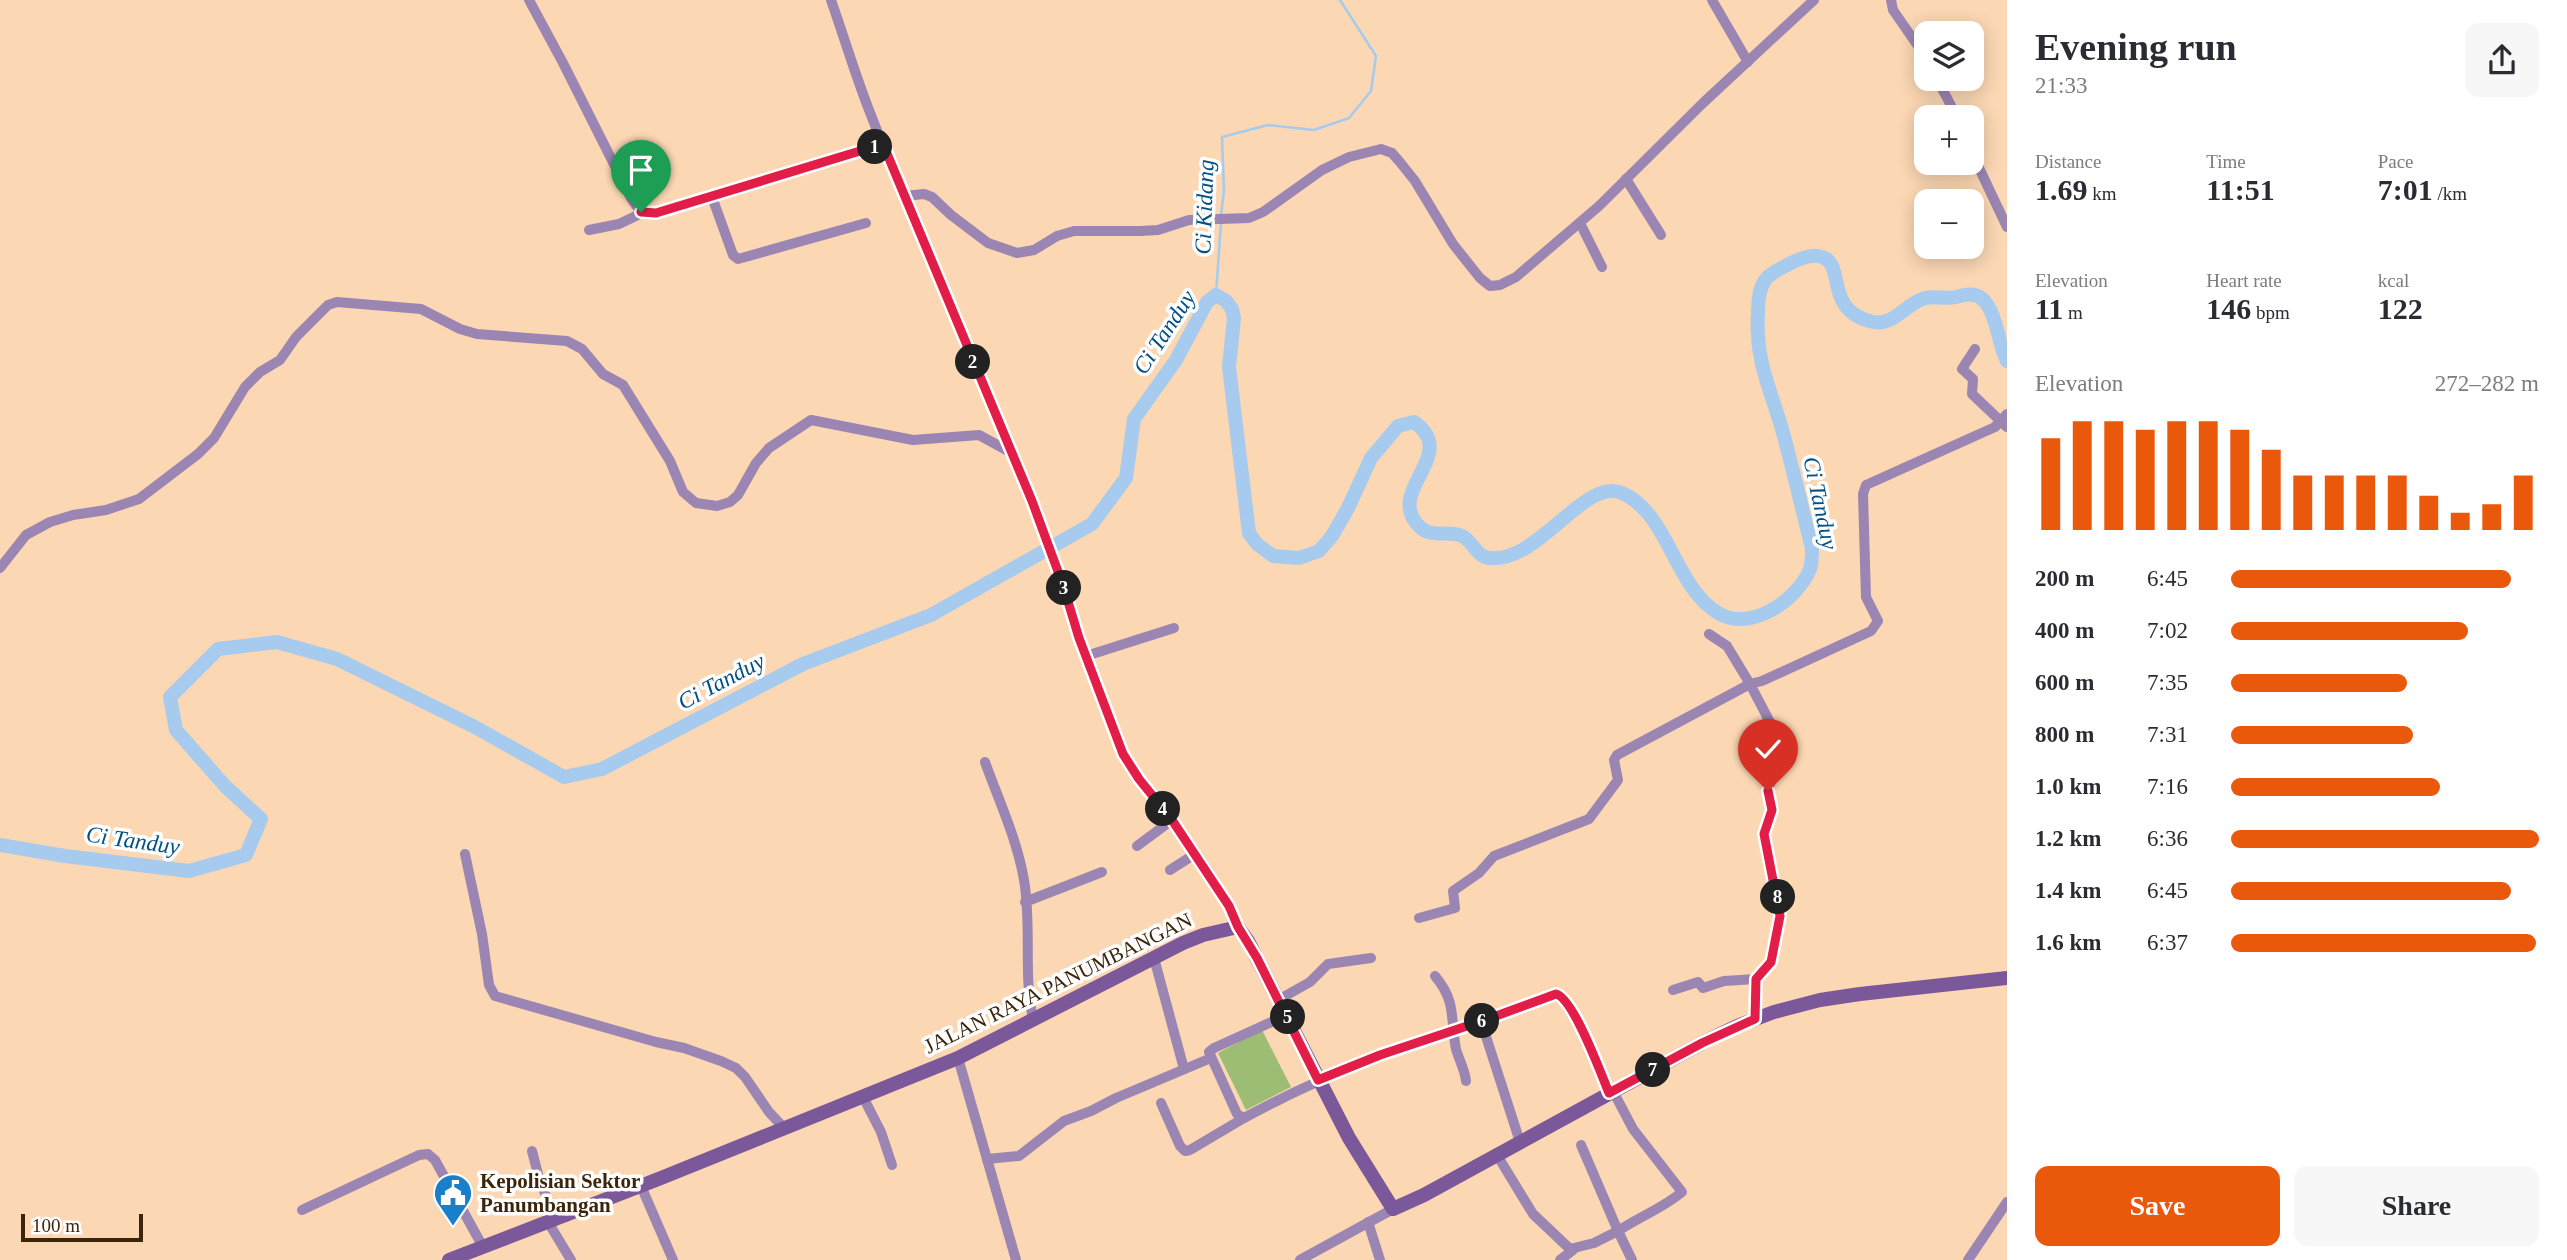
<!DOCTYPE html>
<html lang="en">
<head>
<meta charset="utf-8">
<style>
	:root { --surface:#fff; --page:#f7f7f7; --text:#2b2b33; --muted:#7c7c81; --accent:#ea580c }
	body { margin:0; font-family:Georgia,serif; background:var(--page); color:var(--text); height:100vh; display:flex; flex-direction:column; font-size:26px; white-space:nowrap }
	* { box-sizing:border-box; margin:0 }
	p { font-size:23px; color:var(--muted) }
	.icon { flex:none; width:38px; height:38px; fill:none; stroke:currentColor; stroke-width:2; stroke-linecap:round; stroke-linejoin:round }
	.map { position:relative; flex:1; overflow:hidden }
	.details { display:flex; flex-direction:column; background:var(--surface); width:560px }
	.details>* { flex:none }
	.fabs { position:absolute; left:1914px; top:21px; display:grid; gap:14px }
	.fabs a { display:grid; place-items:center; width:70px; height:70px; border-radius:14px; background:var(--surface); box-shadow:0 4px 18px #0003; font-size:35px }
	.scale { position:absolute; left:21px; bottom:18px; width:122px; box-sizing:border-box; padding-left:7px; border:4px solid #3c260b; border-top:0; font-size:19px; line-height:24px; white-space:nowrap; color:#3c260b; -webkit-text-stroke:5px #fff; paint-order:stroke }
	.pin { position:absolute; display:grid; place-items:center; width:60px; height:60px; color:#fff; margin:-72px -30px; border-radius:50% 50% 50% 0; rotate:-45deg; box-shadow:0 0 7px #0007 }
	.pin .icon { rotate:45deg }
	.km { position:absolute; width:35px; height:35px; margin:-18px; border-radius:50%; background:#222; color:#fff; font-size:19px; line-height:35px; text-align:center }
	.round { display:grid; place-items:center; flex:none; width:74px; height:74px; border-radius:14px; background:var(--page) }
	.headline { display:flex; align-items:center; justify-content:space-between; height:119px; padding:0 28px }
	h1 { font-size:38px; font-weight:800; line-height:52px }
	.figures { display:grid; grid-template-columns:repeat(3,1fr); gap:10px; height:119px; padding:7px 28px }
	.figures div { display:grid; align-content:center }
	.figures b { font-size:30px; font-weight:800 }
	.figures small { font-size:19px; font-weight:400 }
	.figures p { font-size:19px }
	.chart { height:196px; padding:14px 28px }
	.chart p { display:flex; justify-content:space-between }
	.chart svg { width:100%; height:126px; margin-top:7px; stroke:var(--accent); stroke-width:6 }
	.cta { display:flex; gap:14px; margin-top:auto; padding:14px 28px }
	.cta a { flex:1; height:80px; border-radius:14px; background:var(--accent); color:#fff; font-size:28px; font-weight:800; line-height:80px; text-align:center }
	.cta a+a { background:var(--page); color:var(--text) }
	ul { padding:0 28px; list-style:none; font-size:23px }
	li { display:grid; grid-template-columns:112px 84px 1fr; align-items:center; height:52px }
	li i { height:18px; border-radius:9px; background:var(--accent) }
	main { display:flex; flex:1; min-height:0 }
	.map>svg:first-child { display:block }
</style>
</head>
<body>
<main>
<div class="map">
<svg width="2007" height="1260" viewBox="0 0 2007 1260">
	<rect width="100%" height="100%" fill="#fbd7b3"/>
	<polygon fill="#9ebd74" points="1262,1030 1291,1087 1246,1110 1218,1053"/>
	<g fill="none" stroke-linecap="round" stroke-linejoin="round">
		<g stroke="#a6cbee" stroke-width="2.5">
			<polyline points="1221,216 1224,190 1222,137 1268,125 1314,130 1349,118 1371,91 1376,56 1340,0"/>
			<polyline points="1216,295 1221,222"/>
		</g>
		<path stroke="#a6cbee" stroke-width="14" d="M0 845 65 856 189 871 246 855 261 819 225 786 176 730 170 697 218 649 277 642 337 659 473 726 564 777 602 769 803 664 931 615 1092 524 1126 478 1134 419 1176 360 1207 302 1216 295 1226 301 1232 309 1234 318 1229 367 1249 533 1257 544 1273 556 1299 558 1319 551 1332 536 1348 508 1371 458 1398 426 1414 422C1462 455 1381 492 1421 528 1433 538 1449 530 1462 536 1473 541 1476 557 1490 558 1539 563 1584 477 1622 493 1669 513 1675 590 1720 614 1752 632 1798 599 1810 569 1812 563 1812 555 1812 548 1802 509 1793 469 1782 429 1769 385 1755 360 1758 311 1758 301 1759 289 1765 280 1770 273 1780 269 1787 265 1797 260 1811 253 1822 257 1846 264 1823 311 1873 322 1892 326 1904 307 1920 300 1932 294 1944 300 1956 297 1969 293 1980 292 1988 306 1998 321 1998 344 2007 361"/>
		<g stroke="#9b85b2" stroke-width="10">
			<polyline points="529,0 563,63 631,198 641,212 656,213 883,144"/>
			<path d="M831 0C844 37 855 74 869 110 920 242 980 370 1032 502 1065 585 1086 674 1124 755 1136 780 1155 798 1171 819 1194 848 1225 893 1238 927"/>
			<polyline points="1712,0 1748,62"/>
			<polyline points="1891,0 1893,10 1927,59"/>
			<polyline points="1937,79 1957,117"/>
			<polyline points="1972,153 2007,227"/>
			<polyline points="1626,179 1661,235"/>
			<polyline points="905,196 924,194 932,197 951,215 988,243 1017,253 1034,250 1057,236 1074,231 1140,231 1158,230 1189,220 1249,218 1263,212 1322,170 1349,157 1381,149 1392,153 1399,161 1415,181 1453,244 1480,278 1490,286 1500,285 1516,277 1599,206 1703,103 1814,0"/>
			<polyline points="712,197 733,255 738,259 866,223"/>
			<polyline points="1580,223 1602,267"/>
			<polyline points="589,230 619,224 642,213"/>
			<polyline points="1975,349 1962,369 1973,379 1972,394 2007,427"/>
			<polyline points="0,568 26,535 50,522 73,515 106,510 139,499 198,454 214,438 245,387 260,372 280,360 296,337 328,305 337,302 421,309 460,329 477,334 567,341 582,349 603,374 623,385 670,461 683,492 696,503 717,506 730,502 738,495 756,463 769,448 811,420 913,440 979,435 1012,453"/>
			<polyline points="1086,656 1174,628"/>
			<path d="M985 762C999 801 1017 839 1024 880 1032 926 1023 974 1033 1019"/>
			<polyline points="1137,846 1172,820"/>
			<polyline points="465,854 482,934 489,985 495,996 656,1042 684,1048 721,1061 736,1068 745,1077 769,1112 784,1128"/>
			<polyline points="1170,870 1195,854"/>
			<polyline points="1025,902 1102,872"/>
			<polyline points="1419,918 1455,908 1453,891 1479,873 1494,856 1589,819 1618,780 1614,760 1617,755 1750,684 1727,646 1709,634"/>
			<polyline points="1154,958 1184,1069"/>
			<path d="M1435 976C1457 1002 1450 1019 1456 1049 1459 1060 1465 1070 1466 1081"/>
			<polyline points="1756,979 1771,962 1780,916 1764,831 1772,810 1768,789 1784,749 1750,684 1762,681 1871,631 1878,621 1866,597 1863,494 1866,485 1995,427 2007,414"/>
			<polyline points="1673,990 1698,982 1703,988 1724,981 1756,979 1755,1019"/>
			<polyline points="1278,1000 1310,982 1328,964 1371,958"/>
			<path d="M1287 1015 1214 1048 1209 1052 1237 1114 1244 1118C1321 1076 1402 1045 1486 1020 1510 1013 1532 1000 1556 994 1574 999 1601 1074 1609 1093"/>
			<polyline points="1481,1021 1520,1142"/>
			<polyline points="958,1058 1016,1260"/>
			<polyline points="863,1097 881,1132 892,1165"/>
			<polyline points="1161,1103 1180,1146 1185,1151 1190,1150 1244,1118"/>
			<path d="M1581 1145 1618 1231C1639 1217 1663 1208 1682 1192L1633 1129 1613 1091"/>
			<polyline points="532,1151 539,1178 555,1219"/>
			<polyline points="1497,1155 1533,1214 1570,1249 1594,1243 1618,1231 1632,1260"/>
			<polyline points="987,1159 1019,1156 1064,1121 1091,1111 1116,1098 1211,1058"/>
			<polyline points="641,1186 673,1260"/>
			<polyline points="302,1210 419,1155 428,1154 435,1160 483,1247"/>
			<polyline points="548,1222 571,1260"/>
			<polyline points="1368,1222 1380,1260"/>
			<polyline points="1300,1260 1393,1209"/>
			<polyline points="1560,1260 1573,1250"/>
			<polyline points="1968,1260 2007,1202"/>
		</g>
		<polyline stroke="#7b589a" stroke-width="14" points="449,1260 661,1178 958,1058 1183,943 1203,935 1238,927 1248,941 1349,1138 1393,1209 1424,1195 1702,1043 1737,1026 1774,1012 1820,1000 1860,994 2007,978"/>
	</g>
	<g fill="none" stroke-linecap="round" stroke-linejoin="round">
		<g stroke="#fff" stroke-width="14">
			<path id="route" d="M641 212 656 213 883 144 1032 501 1063 585 1079 638 1123 754 1139 779 1172 820 1229 906 1238 927 1257 958 1318 1080 1380 1055 1485 1020 1556 994C1574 999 1601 1074 1609 1093L1702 1043 1755 1019 1756 979 1771 962 1780 916 1764 834 1772 810 1768 791"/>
		</g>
		<use href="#route" stroke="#e11d48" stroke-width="9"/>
	</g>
	<defs>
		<g id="civic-pin" transform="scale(2.0125)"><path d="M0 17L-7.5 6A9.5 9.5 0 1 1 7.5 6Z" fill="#1a7fca" stroke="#fff"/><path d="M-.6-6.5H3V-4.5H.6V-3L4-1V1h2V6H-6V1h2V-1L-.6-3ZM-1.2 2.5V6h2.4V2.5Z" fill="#fff"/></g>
	</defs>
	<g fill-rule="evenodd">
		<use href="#civic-pin" x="453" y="1193"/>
	</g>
	<g text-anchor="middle" stroke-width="7" stroke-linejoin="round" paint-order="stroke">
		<g font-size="21" fill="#3c260b" stroke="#fff">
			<text transform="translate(1058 983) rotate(-26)" y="7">JALAN RAYA PANUMBANGAN</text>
		</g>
		<g font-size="21" font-weight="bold" fill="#3c260b" stroke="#fff" text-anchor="start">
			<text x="480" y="1188">Kepolisian Sektor<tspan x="480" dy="24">Panumbangan</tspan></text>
		</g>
		<g font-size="23" font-style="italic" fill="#005086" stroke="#fff">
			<text transform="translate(1204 207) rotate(-88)" y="8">Ci Kidang</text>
			<text transform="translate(1164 332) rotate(-57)" y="8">Ci Tanduy</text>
			<text transform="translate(1821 503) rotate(78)" y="8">Ci Tanduy</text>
			<text transform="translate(721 681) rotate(-28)" y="8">Ci Tanduy</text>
			<text transform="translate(133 840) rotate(8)" y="8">Ci Tanduy</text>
		</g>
	</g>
</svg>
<div class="fabs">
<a><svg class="icon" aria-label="layers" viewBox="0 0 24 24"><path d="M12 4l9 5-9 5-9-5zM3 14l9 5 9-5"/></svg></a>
<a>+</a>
<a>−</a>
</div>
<div class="scale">100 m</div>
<div class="pin" style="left:641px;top:212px;background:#1e9e55"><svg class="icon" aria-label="arrive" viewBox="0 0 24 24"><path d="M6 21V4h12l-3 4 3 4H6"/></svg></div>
<div class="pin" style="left:1768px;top:791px;background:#d93025"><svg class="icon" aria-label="check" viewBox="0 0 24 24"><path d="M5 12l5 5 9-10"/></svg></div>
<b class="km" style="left:875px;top:147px">1</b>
<b class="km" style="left:973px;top:362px">2</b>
<b class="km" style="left:1064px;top:588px">3</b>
<b class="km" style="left:1163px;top:809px">4</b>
<b class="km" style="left:1288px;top:1017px">5</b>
<b class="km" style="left:1482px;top:1021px">6</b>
<b class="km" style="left:1653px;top:1070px">7</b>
<b class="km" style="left:1778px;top:897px">8</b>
</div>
<section class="details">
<div class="headline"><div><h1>Evening run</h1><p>21:33</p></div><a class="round"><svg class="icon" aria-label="share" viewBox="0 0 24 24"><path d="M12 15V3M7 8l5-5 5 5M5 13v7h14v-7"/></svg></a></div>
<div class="figures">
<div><p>Distance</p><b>1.69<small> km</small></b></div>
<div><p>Time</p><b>11:51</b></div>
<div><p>Pace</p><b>7:01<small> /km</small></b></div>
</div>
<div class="figures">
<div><p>Elevation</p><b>11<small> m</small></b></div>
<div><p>Heart rate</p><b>146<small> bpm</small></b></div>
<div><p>kcal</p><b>122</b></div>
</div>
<div class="chart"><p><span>Elevation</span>272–282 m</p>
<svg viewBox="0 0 160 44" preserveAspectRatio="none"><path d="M5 44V12M15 44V6M25 44V6M35 44V9M45 44V6M55 44V6M65 44V9M75 44V16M85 44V25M95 44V25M105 44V25M115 44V25M125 44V32M135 44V38M145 44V35M155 44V25"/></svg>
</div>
<ul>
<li><b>200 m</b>6:45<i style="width:91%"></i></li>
<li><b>400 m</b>7:02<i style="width:77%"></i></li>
<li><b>600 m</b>7:35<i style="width:57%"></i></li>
<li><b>800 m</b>7:31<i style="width:59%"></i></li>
<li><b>1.0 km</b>7:16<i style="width:68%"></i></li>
<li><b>1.2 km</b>6:36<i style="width:100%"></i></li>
<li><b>1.4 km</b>6:45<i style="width:91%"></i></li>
<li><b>1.6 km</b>6:37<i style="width:99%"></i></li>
</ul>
<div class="cta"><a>Save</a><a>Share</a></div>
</section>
</main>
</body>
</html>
